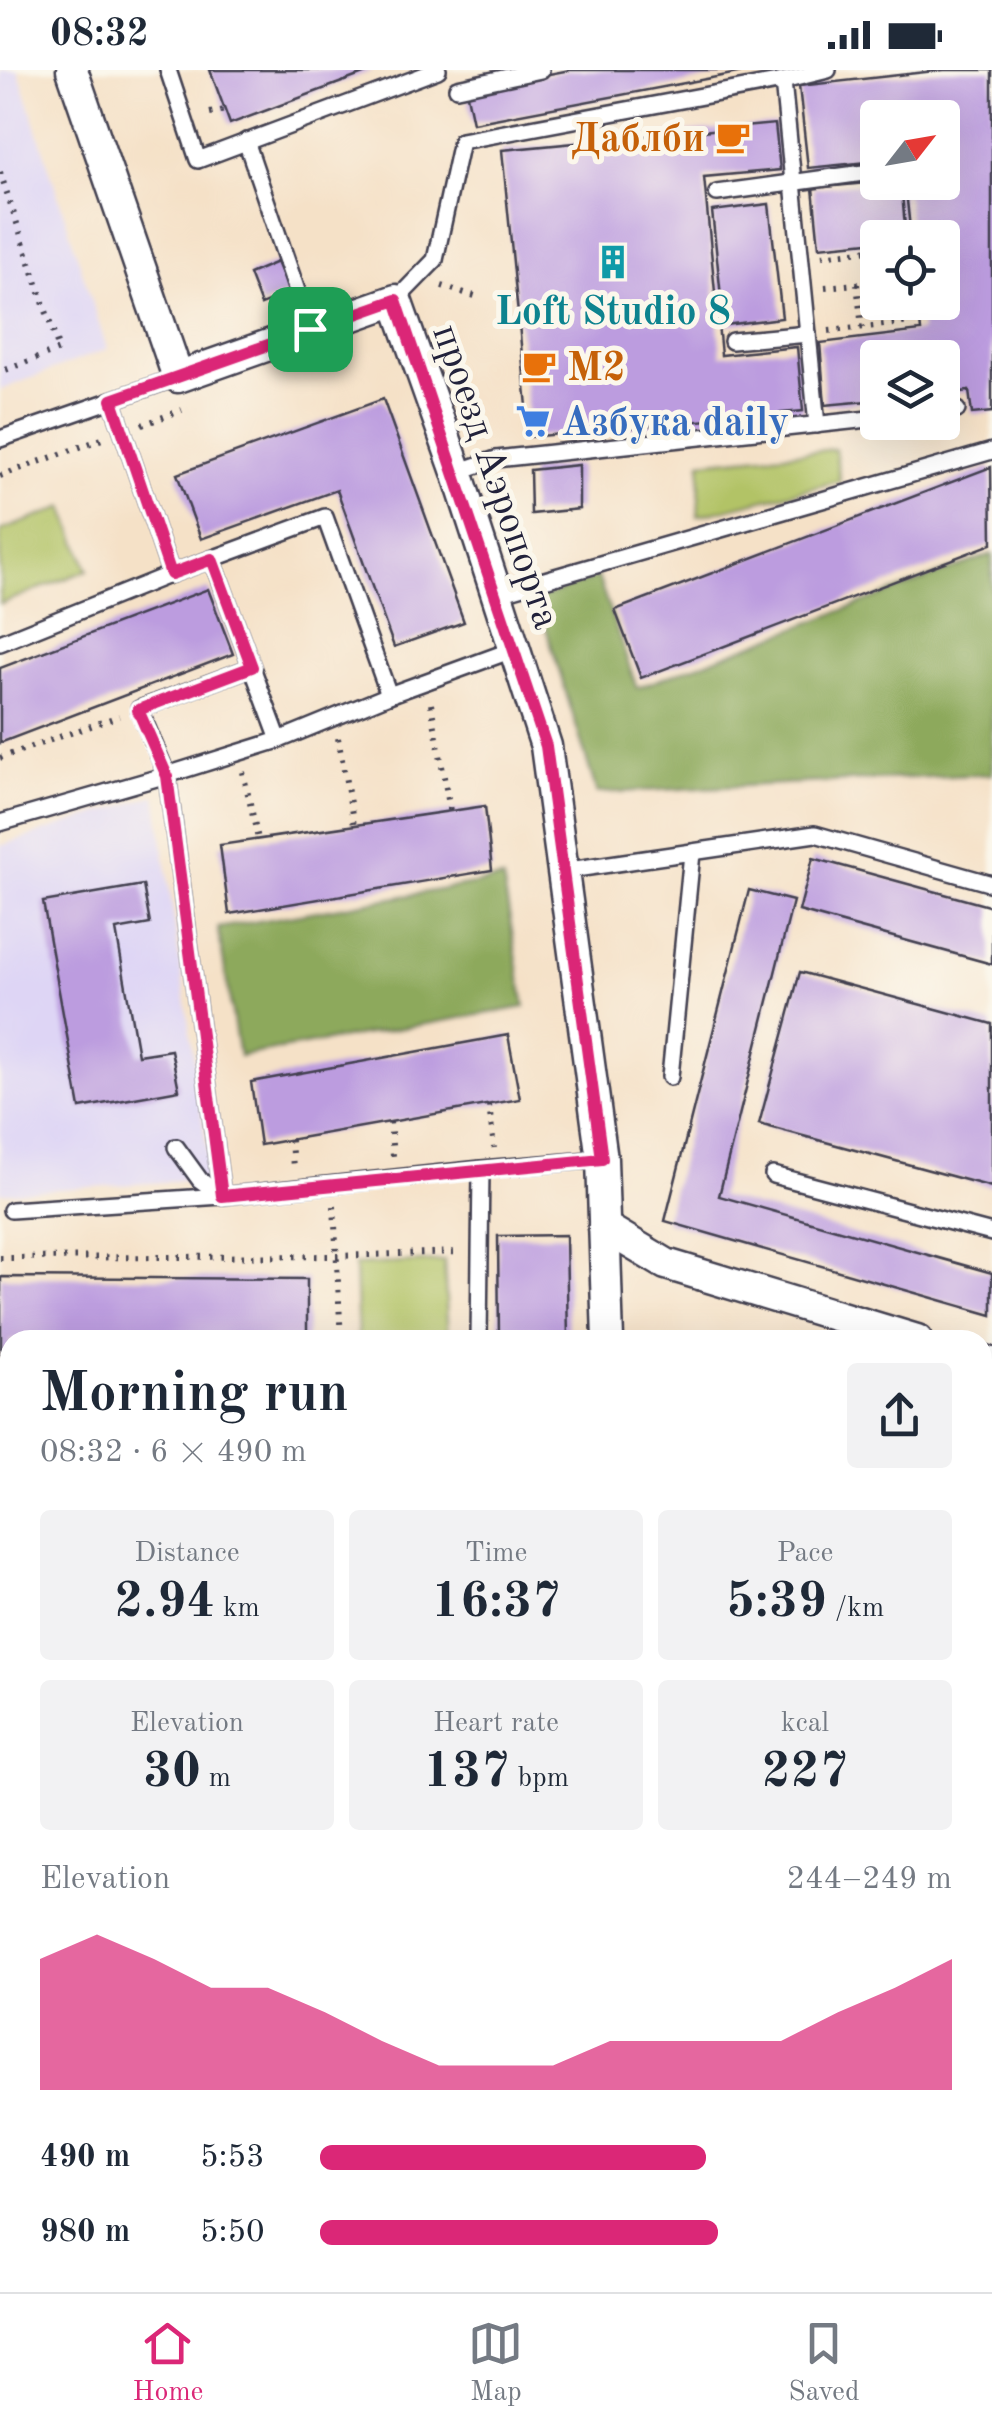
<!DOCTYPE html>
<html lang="en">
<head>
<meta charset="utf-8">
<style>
	:root { --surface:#fff; --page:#f2f2f3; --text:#1f2937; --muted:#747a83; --line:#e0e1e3; --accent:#db2777 }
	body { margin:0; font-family:"Old Standard TT",serif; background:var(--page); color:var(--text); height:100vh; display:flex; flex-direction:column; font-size:38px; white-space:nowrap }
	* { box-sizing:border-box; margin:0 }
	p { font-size:32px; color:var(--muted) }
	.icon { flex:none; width:55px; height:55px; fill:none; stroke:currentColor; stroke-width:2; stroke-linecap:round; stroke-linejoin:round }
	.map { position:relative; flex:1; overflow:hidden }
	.drawer { position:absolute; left:0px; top:1260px; width:992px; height:962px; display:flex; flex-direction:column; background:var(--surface); border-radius:30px 30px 0 0; box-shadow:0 10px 40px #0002 }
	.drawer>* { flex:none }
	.needle { width:65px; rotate:59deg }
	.tools { position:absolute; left:860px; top:30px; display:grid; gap:20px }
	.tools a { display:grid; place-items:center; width:100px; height:100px; border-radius:10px; background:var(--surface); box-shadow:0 10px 40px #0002; font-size:50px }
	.pin { position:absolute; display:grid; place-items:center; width:85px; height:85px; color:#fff; margin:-42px; border-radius:20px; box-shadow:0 5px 15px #0006 }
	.round { display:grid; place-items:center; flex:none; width:105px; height:105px; border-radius:10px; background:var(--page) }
	.overview { display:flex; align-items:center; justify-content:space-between; height:170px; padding:0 40px }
	h1 { font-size:55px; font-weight:600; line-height:75px }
	.metrics { display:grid; grid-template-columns:repeat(3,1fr); gap:15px; height:170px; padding:10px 40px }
	.metrics div { display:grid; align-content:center; border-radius:10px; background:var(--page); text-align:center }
	.metrics b { font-size:50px; font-weight:600 }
	.metrics small { font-size:28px; font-weight:400 }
	.metrics p { font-size:28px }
	.chart { height:280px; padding:20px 40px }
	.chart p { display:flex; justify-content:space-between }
	.chart svg { width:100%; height:180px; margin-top:10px; fill:var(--accent); opacity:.7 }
	ul { padding:0 40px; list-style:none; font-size:32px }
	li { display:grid; grid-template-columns:160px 120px 1fr; align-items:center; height:75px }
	li i { height:25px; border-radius:12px; background:var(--accent) }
	.status { display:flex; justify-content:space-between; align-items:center; height:70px; padding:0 50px; background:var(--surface); direction:ltr }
	.status svg { height:28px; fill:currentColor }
	.tab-bar { display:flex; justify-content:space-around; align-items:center; height:140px; border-top:2px solid var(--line); background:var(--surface); font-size:28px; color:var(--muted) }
	.tab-bar a { display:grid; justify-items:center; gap:5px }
	.tab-bar .selected { color:var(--accent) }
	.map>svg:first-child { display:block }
</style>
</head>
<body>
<div class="status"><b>08:32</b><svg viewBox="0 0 49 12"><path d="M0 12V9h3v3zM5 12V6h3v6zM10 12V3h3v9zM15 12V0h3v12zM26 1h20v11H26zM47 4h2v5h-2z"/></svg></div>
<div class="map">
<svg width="992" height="2222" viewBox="0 0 992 2222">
	<rect width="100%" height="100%" fill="#fbf7ec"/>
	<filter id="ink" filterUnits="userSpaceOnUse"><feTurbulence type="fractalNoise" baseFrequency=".01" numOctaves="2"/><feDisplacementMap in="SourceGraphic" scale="20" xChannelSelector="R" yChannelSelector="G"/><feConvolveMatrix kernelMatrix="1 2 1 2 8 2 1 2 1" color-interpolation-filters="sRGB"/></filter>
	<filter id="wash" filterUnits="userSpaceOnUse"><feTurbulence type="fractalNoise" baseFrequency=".0048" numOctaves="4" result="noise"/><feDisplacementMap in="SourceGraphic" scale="40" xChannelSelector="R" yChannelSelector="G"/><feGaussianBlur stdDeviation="2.25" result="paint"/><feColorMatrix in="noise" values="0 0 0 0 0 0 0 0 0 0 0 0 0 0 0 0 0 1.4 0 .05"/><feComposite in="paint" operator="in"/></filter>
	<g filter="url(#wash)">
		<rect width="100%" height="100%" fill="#f5e1c7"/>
		<g fill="#ded5f5">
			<polygon points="0,0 18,0 107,279 0,320"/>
			<polygon points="156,725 211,1109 0,1123 0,776"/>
		</g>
		<polygon fill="#c3c1db" points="982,1338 992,1341 992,1790 982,1787"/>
		<g fill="#b2c366" stroke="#6a7250" stroke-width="2.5">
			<polygon points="835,379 840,411 698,446 701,392"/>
			<polygon points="64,437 88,500 0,534 0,461"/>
			<polygon points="444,1191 448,1270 358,1270 355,1195"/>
			<polygon points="983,1939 992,1941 992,2087 989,2097 983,2101"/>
		</g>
		<g fill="#8da95b" stroke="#58664b" stroke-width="2.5">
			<polygon points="992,484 992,704 597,723 537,529 598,507 637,618"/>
			<polygon points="503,809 525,937 239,986 218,858"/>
		</g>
		<g id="blocks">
			<g fill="#bc9cdf">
				<polygon points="210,0 374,0 230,54"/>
				<polygon points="570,0 743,0 743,2 473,53 466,20"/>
				<polygon points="944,0 992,0 992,342 972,344 969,321 942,324 942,288 878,288 878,330 825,335 820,273 921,261 918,232 942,232 942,168 911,168 905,112 942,112 942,48 878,48 878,91 808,98 799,16"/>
				<polygon points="775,54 780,100 704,107 721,285 797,277 803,341 530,367 502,80"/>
				<polygon points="878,112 901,112 906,168 878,168 878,171 819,177 813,118"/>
				<polygon points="769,134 782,248 724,255 712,141"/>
				<polygon points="277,192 290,223 261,235 249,204"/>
				<polygon points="383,329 464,552 394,577 337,420 201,469 177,404"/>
				<polygon points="579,395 579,439 531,444 530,400"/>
				<polygon points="991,397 992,474 641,608 615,540"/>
				<polygon points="208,519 233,584 0,673 0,598"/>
				<polygon points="485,736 492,800 229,844 220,775"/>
				<polygon points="813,788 992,837 992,894 799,841"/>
				<polygon points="143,815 150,854 116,860 138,985 171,980 179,1020 80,1038 43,832"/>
				<polygon points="749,820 793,831 719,1126 992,1203 992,1245 665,1151"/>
				<polygon points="800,902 992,954 992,1117 759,1054"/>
				<polygon points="508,965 520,1029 260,1075 251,1012"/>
				<polygon points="566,1165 568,1270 499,1270 498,1166"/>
				<polygon points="1,1207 307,1209 307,1270 10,1270 10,1284 1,1284"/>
				<polygon points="982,1541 992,1544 992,1664 982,1662"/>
				<polygon points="982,1710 992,1712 992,1752 982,1749"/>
				<polygon points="0,1813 10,1822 10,1932 0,1922"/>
				<polygon points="674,2212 831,2212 822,2222 665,2222"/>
			</g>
		</g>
	</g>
	<g filter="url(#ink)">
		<use href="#blocks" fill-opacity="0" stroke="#423f50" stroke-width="2.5"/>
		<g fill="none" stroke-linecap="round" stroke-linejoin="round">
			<g stroke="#423f50" stroke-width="20">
				<g id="lane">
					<polyline points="168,0 198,90 438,0"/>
					<polyline points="783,11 817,355"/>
					<polyline points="457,18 541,0"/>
					<polyline points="246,71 310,259"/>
					<polyline points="717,123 878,101"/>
					<polyline points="396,230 435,190 461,71 783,11 828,0"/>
					<polyline points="732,271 808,264"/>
					<polyline points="942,341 957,340"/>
					<polyline points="0,369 178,307"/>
					<polyline points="457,402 496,389 878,348"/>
					<polyline points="212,489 279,670 167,705 139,639 252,597"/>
					<polyline points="171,504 325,447 389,625 515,579"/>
					<polyline points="496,524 992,381"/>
					<polyline points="0,573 171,504 112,330"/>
					<polyline points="279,670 389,625"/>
					<polyline points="0,753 167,705 222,1126 481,1099 479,1270"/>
					<polyline points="562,801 815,764 992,814"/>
					<polyline points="670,1007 692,783"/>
					<polyline points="176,1077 200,1110 222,1126"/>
					<polyline points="481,1099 602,1089"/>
					<polyline points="773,1105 992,1163"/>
					<polyline points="11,1140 222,1126"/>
					<polyline points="982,1424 992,1398"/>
					<polyline points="0,1526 10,1531"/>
					<polyline points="0,1743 10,1752"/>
					<polyline points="0,2062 10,2072"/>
					<polyline points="156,2212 166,2222"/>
				</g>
			</g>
			<g stroke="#423f50" stroke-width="35">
				<g id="street">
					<polyline points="72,0 178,307 396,230 457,402 546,676 602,1089 608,1270"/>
					<polyline points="604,1157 666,1194 917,1270"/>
					<polyline points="982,1290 992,1293"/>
					<polyline points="541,2222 550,2212"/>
				</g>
			</g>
			<g stroke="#423f50" stroke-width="6" stroke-dasharray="2.5 8" stroke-linecap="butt">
				<polyline points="210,43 225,40"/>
				<polyline points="0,102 59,280 0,302"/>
				<polyline points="822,186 878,179"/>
				<polyline points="857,214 862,258"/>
				<polyline points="442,216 478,227"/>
				<polyline points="825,217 878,212"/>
				<polyline points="829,261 912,252 910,232"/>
				<polyline points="142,355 182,340"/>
				<polyline points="0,406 102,369"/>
				<polyline points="431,634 450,741"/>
				<polyline points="338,668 354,755"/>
				<polyline points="0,688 119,646"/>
				<polyline points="243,702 258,769"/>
				<polyline points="489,1035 494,1078"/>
				<polyline points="390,1052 393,1086"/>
				<polyline points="291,1070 293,1098"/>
				<polyline points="334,1136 341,1270"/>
				<polyline points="0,1188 337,1186 459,1182"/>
				<polyline points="0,1687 10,1696"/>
				<polyline points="0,1975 10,1965"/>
				<polyline points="639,2222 648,2212"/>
				<polyline points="867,2222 876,2212"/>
			</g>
			<use href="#lane" stroke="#fff" stroke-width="15"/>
			<use href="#street" stroke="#fff" stroke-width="30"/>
		</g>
	</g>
	<g fill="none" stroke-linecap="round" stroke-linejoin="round" filter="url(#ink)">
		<g stroke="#fff" stroke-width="20">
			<polygon id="route" points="396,230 546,676 602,1089 222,1126 167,706 138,640 252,597 212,489 171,504 112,330"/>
		</g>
		<use href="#route" stroke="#db2777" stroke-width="12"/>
	</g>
	<defs>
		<g id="cafe-bare" transform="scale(2.7)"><path d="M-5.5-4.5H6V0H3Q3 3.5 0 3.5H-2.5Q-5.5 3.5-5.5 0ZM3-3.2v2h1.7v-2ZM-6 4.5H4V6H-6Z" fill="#e8710a" stroke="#fbf7ec" stroke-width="2.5" paint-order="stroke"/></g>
		<g id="building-bare" transform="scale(2.7)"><path d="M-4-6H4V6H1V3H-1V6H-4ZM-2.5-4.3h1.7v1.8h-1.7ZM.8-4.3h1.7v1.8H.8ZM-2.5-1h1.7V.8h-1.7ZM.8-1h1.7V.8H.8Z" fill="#0f9aa8" stroke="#fbf7ec" stroke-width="2.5" paint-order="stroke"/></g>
		<g id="supermarket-bare" transform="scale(2.7)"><path d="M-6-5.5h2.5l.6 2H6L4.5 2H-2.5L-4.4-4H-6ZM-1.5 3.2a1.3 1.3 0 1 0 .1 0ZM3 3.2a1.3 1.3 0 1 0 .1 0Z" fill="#3f7fe0" stroke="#fbf7ec" stroke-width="2.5" paint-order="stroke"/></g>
	</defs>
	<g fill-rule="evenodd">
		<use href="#cafe-bare" x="733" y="67"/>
		<use href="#building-bare" x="613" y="192"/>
		<use href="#cafe-bare" x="539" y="296"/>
		<use href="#supermarket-bare" x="533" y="351"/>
	</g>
	<g text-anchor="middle" stroke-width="10" stroke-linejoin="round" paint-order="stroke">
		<g font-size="40" font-weight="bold" fill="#c56008" stroke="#fbf7ec" text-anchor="end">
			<text x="705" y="81">Даблби</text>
			<text x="567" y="310" text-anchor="start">M2</text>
		</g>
		<g font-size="40" font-weight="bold" fill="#0d838f" stroke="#fbf7ec">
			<text x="613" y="254">Loft Studio 8</text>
		</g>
		<g font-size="40" font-weight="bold" fill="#366cbe" stroke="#fbf7ec" text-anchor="start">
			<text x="561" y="365">Азбука daily</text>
		</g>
		<g font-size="40" fill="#22223b" stroke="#fbf7ec">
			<text transform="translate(498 406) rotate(71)" y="14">проезд Аэропорта</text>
		</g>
	</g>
</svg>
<div class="tools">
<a><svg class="needle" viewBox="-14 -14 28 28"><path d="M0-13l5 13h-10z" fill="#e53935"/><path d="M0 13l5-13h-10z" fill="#747a83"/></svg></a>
<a><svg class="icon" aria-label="locate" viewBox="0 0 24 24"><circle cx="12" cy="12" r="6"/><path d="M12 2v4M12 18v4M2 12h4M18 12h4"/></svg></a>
<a><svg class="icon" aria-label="layers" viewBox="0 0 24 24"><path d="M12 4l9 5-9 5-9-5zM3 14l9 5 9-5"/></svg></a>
</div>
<div class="pin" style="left:310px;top:259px;background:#1e9e55"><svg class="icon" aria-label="arrive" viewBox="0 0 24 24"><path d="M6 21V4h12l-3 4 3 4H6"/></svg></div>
<section class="drawer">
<div class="overview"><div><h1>Morning run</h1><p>08:32 · 6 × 490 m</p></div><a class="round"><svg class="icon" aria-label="share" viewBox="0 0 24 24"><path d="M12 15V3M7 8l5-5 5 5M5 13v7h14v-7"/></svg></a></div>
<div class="metrics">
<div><p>Distance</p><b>2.94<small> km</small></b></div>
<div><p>Time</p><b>16:37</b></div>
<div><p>Pace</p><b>5:39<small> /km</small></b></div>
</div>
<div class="metrics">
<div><p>Elevation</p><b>30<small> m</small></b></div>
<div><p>Heart rate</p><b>137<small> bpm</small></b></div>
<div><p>kcal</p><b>227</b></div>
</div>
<div class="chart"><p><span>Elevation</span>244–249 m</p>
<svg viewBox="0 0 160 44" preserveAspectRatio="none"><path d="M0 44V12L10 6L20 12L30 19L40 19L50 25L60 32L70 38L80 38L90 38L100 32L110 32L120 32L130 32L140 25L150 19L160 12V44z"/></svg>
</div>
<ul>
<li><b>490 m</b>5:53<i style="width:61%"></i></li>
<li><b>980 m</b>5:50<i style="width:63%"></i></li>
</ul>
</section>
</div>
<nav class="tab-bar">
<a class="selected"><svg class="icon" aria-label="home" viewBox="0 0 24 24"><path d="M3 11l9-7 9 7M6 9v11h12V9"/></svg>Home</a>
<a><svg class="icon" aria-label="map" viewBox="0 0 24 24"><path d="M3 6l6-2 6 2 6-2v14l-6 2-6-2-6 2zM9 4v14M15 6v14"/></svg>Map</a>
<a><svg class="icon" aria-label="saved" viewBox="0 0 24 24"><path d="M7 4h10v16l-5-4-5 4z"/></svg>Saved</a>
</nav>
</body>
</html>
